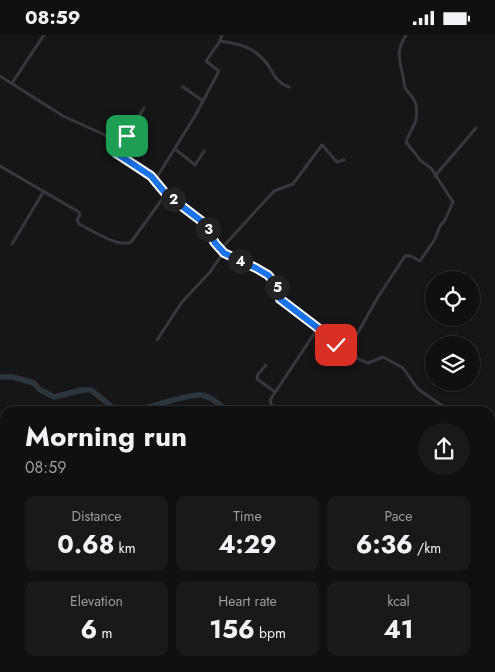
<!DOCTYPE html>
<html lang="en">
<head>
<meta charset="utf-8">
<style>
	:root { --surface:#101012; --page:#19191b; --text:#f1f3f6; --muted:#9c9d9f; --line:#303032 }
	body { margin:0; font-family:Jost,sans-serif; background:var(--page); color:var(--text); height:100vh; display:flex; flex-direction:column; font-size:19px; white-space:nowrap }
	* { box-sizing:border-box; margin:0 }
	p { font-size:16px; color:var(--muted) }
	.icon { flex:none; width:28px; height:28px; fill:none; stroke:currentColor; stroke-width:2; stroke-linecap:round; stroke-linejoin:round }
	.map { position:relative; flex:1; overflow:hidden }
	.side { position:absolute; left:0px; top:371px; width:495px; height:266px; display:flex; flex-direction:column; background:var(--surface); border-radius:15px 15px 0 0; box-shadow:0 1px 4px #0004,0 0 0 1px var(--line) }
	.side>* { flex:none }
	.fabs { position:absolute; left:425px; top:236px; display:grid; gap:10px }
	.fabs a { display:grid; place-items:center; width:55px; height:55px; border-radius:50%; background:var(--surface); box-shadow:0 1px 4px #0004,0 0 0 1px var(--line); font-size:25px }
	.pin { position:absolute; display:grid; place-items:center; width:42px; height:42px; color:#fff; margin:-21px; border-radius:10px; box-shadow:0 2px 8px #0006 }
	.km { position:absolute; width:25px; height:25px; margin:-12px; border-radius:50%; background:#222; color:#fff; font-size:14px; line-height:25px; text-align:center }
	.round { display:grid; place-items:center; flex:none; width:52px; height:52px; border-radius:26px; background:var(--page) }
	.headline { display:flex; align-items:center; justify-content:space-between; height:85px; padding:0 25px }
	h1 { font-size:28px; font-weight:700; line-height:38px }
	.metrics { display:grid; grid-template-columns:repeat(3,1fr); gap:8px; height:85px; padding:5px 25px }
	.metrics div { display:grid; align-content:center; border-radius:10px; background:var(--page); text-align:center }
	.metrics b { font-size:25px; font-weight:700 }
	.metrics small { font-size:14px; font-weight:400 }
	.metrics p { font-size:14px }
	.status { display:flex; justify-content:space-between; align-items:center; height:35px; padding:0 25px; background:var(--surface); direction:ltr }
	.status svg { height:14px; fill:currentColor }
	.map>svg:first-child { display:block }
</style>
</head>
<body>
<div class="status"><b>08:59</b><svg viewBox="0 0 49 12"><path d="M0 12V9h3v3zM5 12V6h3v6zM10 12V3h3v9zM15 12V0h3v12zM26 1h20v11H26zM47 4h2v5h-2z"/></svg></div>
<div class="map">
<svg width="495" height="637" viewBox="0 0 495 637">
	<rect width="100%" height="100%" fill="#161618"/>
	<polygon fill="#1e261f" points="392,632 475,632 475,633 472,637 389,637"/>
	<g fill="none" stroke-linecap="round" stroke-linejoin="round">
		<g stroke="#2c353c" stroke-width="1">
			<polyline points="0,488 5,489"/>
			<polyline points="116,632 118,637"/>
			<polyline points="342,632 342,637"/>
		</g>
		<g stroke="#2c353c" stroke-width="5.5">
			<polyline points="0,342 13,342 34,348 39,354 54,362 82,355 91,355 117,376"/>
			<path d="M136 376C149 372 189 359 201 360 211 361 220 370 228 376"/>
			<polyline points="490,519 495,520"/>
		</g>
		<g stroke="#37383d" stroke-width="3">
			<path d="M220 6C240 9 255 12 268 30 274 40 277 48 289 52"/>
			<polyline points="0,41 63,81 105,100 120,122 151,141 166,159 204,188 220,215 256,233 272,244 275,248 278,261 282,266 318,293 336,310 360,325 368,328 383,322 403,333 418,354 450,376"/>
			<polyline points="12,48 44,0"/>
			<polyline points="183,52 203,66"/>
			<polyline points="175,114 195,130 204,116"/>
			<polyline points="116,118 144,73"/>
			<path d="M0 131 79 177 80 180 77 185 79 189C91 195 118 213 131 207L166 159"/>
			<polyline points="435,141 476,93"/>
			<polyline points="155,145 195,81 219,36 206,26 220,6 222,0"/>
			<polyline points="12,209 44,156"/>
			<polyline points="220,215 274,156 293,149 322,110 337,127 344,125"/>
			<polyline points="157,305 182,267 210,237 223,218"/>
			<path d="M347 317 378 262 405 221H411L420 226 435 204 440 191 445 185 453 167 431 133 421 126 406 107C411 92 419 89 416 70 414 62 409 59 405 53 404 50 404 45 403 41 399 23 396 16 406 0"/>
			<polyline points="266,330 258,339 257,344 275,357"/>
			<polyline points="273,376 270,365 318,293"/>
			<polyline points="479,376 486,373 490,376"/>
			<polyline points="490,405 495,409"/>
			<polyline points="490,444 495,435"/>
			<polyline points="490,460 495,462"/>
			<polyline points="490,485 495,489"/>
			<polyline points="490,495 494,498"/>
			<polyline points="189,637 190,632"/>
			<polyline points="270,637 275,632"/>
		</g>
	</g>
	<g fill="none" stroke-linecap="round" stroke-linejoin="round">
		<g stroke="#fff" stroke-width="10">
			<polyline id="route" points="127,101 116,118 151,141 166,159 204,188 215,208 224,218 256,233 268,240 275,248 280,264 318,293 336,310"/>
		</g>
		<use href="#route" stroke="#1a73e8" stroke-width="6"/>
	</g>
</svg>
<div class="fabs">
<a><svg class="icon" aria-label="locate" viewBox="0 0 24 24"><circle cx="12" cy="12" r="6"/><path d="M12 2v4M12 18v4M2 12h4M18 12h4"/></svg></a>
<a><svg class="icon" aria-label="layers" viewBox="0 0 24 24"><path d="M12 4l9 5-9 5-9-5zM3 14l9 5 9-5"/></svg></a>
</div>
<div class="pin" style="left:127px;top:101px;background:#1e9e55"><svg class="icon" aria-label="arrive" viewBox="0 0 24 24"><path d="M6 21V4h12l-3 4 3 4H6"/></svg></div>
<div class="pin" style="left:336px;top:310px;background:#d93025"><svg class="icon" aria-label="check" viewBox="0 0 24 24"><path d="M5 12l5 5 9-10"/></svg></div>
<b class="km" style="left:173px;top:164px">2</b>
<b class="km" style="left:208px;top:194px">3</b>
<b class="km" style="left:240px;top:226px">4</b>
<b class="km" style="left:277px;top:252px">5</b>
<section class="side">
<div class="headline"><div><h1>Morning run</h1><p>08:59</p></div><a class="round"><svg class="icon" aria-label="share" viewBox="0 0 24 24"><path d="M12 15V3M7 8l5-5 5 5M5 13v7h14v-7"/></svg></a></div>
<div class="metrics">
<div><p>Distance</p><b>0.68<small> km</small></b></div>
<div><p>Time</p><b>4:29</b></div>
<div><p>Pace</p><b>6:36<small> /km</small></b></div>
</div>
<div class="metrics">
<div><p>Elevation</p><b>6<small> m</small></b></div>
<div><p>Heart rate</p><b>156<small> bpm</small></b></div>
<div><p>kcal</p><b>41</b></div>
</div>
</section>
</div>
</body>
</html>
